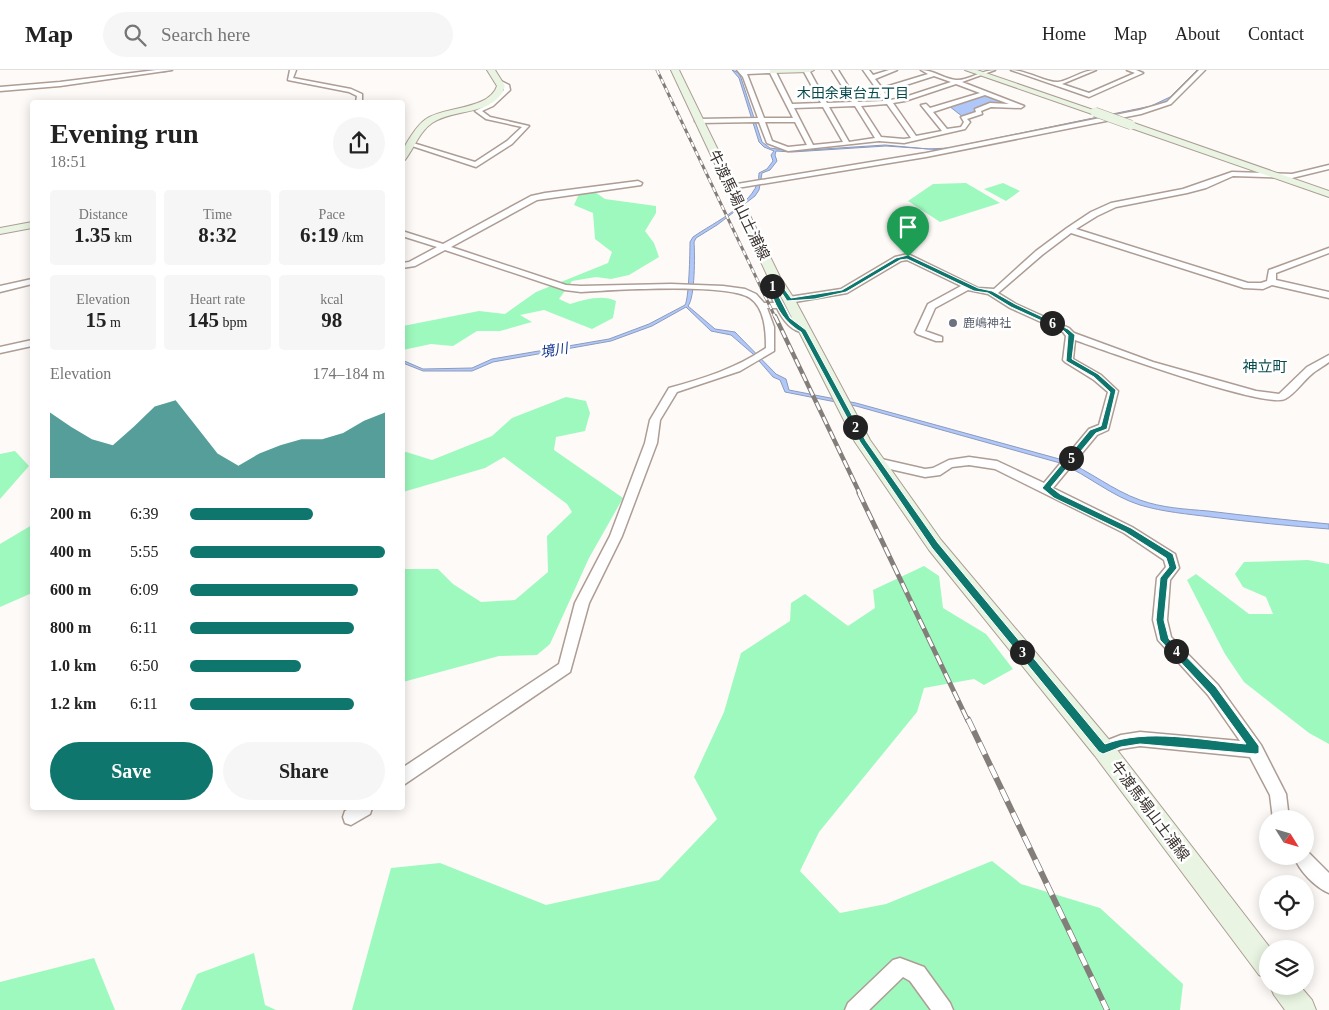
<!DOCTYPE html>
<html lang="en">
<head>
<meta charset="utf-8">
<style>
	:root { --surface:#fff; --page:#f6f6f6; --text:#222; --muted:#767676; --line:#e0e0e0; --accent:#0f766e }
	body { margin:0; font-family:"Times New Roman","Noto Sans JP",serif; background:var(--page); color:var(--text); height:100vh; display:flex; flex-direction:column; font-size:19px; white-space:nowrap }
	* { box-sizing:border-box; margin:0 }
	p { font-size:16px; color:var(--muted) }
	.icon { flex:none; width:28px; height:28px; fill:none; stroke:currentColor; stroke-width:2; stroke-linecap:round; stroke-linejoin:round }
	.map { position:relative; flex:1; overflow:hidden }
	.side { position:absolute; left:30px; top:30px; width:375px; height:710px; display:flex; flex-direction:column; background:var(--surface); border-radius:5px; box-shadow:0 2px 12px #0003 }
	.side>* { flex:none }
	.needle { width:32px; rotate:127deg }
	.controls { position:absolute; left:1259px; top:740px; display:grid; gap:10px }
	.controls a { display:grid; place-items:center; width:55px; height:55px; border-radius:50%; background:var(--surface); box-shadow:0 2px 12px #0003; font-size:25px }
	.pin { position:absolute; display:grid; place-items:center; width:42px; height:42px; color:#fff; margin:-51px -21px; border-radius:50% 50% 50% 0; rotate:-45deg; box-shadow:0 0 5px #0007 }
	.pin .icon { rotate:45deg }
	.km { position:absolute; width:25px; height:25px; margin:-12px; border-radius:50%; background:#222; color:#fff; font-size:14px; line-height:25px; text-align:center }
	.round { display:grid; place-items:center; flex:none; width:52px; height:52px; border-radius:26px; background:var(--page) }
	.head { display:flex; align-items:center; justify-content:space-between; height:85px; padding:0 20px }
	h1 { font-size:28px; font-weight:700; line-height:38px }
	.stats { display:grid; grid-template-columns:repeat(3,1fr); gap:8px; height:85px; padding:5px 20px }
	.stats div { display:grid; align-content:center; border-radius:5px; background:var(--page); text-align:center }
	.stats b { font-size:21px; font-weight:700 }
	.stats small { font-size:14px; font-weight:400 }
	.stats p { font-size:14px }
	.chart { height:140px; padding:10px 20px }
	.chart p { display:flex; justify-content:space-between }
	.chart svg { width:100%; height:90px; margin-top:5px; fill:var(--accent); opacity:.7 }
	.button { display:flex; gap:10px; margin-top:auto; padding:10px 20px }
	.button a { flex:1; height:58px; border-radius:30px; background:var(--accent); color:#fff; font-size:20px; font-weight:700; line-height:58px; text-align:center }
	.button a+a { background:var(--page); color:var(--text) }
	ul { padding:0 20px; list-style:none; font-size:16px }
	li { display:grid; grid-template-columns:80px 60px 1fr; align-items:center; height:38px }
	li i { height:12px; border-radius:6px; background:var(--accent) }
	header { display:flex; align-items:center; gap:30px; box-sizing:border-box; height:70px; padding:0 25px; background:var(--surface); border-bottom:1px solid var(--line) }
	header strong { font-size:24px }
	nav { display:flex; gap:28px; margin-inline-start:auto; font-size:18px }
	.search { width:350px; height:45px; background:var(--page); display:flex; align-items:center; gap:12px; box-sizing:border-box; padding:0 18px; border-radius:28px; color:var(--muted); font-size:19px }
	.map>svg:first-child { display:block }
</style>
</head>
<body>
<header>
<strong>Map</strong>
<div class="search"><svg class="icon" aria-label="search" viewBox="0 0 24 24"><circle cx="10" cy="10" r="6"/><path d="M15 15l6 6"/></svg>Search here</div>
<nav><a>Home</a><a>Map</a><a>About</a><a>Contact</a></nav>
</header>
<div class="map">
<svg width="1329" height="940" viewBox="0 0 1329 940">
	<rect width="100%" height="100%" fill="#fefaf8"/>
	<g fill="#9ef9be">
		<polygon points="966,113 1000,133 940,152 908,131 933,114"/>
		<polygon points="1003,113 1020,121 1006,131 984,119"/>
		<path d="M595 122 605 129 656 136V143L645 161 654 173 659 187 629 205 611 209 596 207 572 211 559 229 570 234C584 230 602 224 616 231L613 248 592 259 544 240 520 245 532 252 500 261H477L453 276 431 274 403 280V256L479 241 505 244 536 222 608 193 612 182 595 169 593 143 574 135 579 124Z"/>
		<polygon points="566,327 586,331 590,343 585,361 556,367 554,380 623,428 589,488 550,574 537,585 499,586 403,612 403,499 438,499 453,514 481,532 515,530 548,502 547,466 572,442 567,434 504,387 485,398 403,422 403,381 432,390 492,366 512,348"/>
		<polygon points="15,381 29,396 0,429 0,384"/>
		<polygon points="32,455 32,523 0,537 0,474"/>
		<polygon points="1308,490 1329,494 1329,674 1309,663 1244,612 1225,584 1187,510 1196,504 1249,544 1273,544 1266,527 1243,517 1235,504 1244,492"/>
		<polygon points="924,496 939,506 943,538 986,564 1013,599 984,615 974,609 924,618 917,642 819,762 800,801 840,843 886,834 992,791 1021,814 1100,838 1183,914 1180,940 352,940 391,798 440,793 546,835 659,810 717,749 694,707 724,642 741,583 790,551 791,533 805,524 848,556 875,538 873,520"/>
		<polygon points="254,883 265,935 276,940 181,940 197,904"/>
		<polygon points="94,888 115,940 0,940 0,912"/>
	</g>
	<g fill="#b0c8f9" stroke="#8c9bbc">
		<path d="M732 0 739 3 741 8 762 72 770 78 792 81 885 75 928 79 949 78 1151 36 1170 27 1197 0H1200L1168 31 1135 42 944 80 886 76 792 82 776 81 775 85 777 91 770 100 762 103 759 120 755 126 717 155 696 168 694 172C695 184 695 228 688 236L715 259 735 262 776 304 786 309 789 320 856 333 1063 390C1090 401 1112 420 1140 430 1162 438 1185 439 1208 441 1248 446 1288 450 1329 454V459C1290 456 1251 452 1211 447 1188 444 1163 442 1140 435 1111 426 1088 405 1060 393L856 336 785 322 780 310 773 307 753 284 731 265 711 261 686 237 652 256 611 271 493 292 472 301H423L403 293 402 290 423 299 472 298 492 289 609 269 649 254 685 235C689 229 690 182 690 172L693 167C714 152 760 132 759 103L767 99 773 91 771 85 774 81 764 77 759 72 739 8Z"/>
		<polygon points="986,23 1019,35 994,34 963,47 949,36"/>
	</g>
	<g fill="none" stroke-linecap="round" stroke-linejoin="round">
		<g stroke="#8c9bbc" stroke-width="2">
			<polyline points="160,2 167,1"/>
			<polyline points="142,4 156,2"/>
		</g>
		<g stroke="#ad9d94" stroke-width="3">
			<g id="street">
				<polygon points="156,0 172,0 60,16 0,21 0,17 60,12"/>
				<polygon points="290,0 296,0 293,8 351,19 362,24 362,32 356,32 357,26 349,22 288,10"/>
				<path d="M737 0H775L792 34 821 33 803 0H809L827 33 852 32 832 0H838L858 32 885 31 863 0H869L873 5 889 0H897L875 9 882 18 928 4 921 0C934 0 944 9 956 10 967 11 982 0 995 0L962 12 1024 36 1021 38 991 37 981 41 982 44 967 49 970 52 965 59 904 73 879 71 788 81 767 73 759 52 698 53 695 51 698 49 758 48 743 7ZM770 3 793 48H764L747 4ZM934 6 951 12 902 28 890 30 884 22ZM956 14 980 23 930 38 926 34 921 35 942 61 916 66 893 33 905 31ZM985 25 1009 34 990 33 975 39 976 42 961 47 964 52 961 57 947 59 933 42ZM887 34 911 68 904 69 881 67 861 36ZM855 36 875 68 849 72 829 37ZM823 37 843 72 813 75 794 38ZM765 52H795L807 75 788 77 772 71Z"/>
				<path d="M1011 0C1026 0 1047 13 1058 12 1071 10 1082 0 1096 0L1062 14 1089 23 1135 3 1127 0H1136L1143 3 1089 27Z"/>
				<polygon points="1199,0 1205,0 1171,34 1141,44 926,87 731,119 727,117 731,115 926,83 1140,40 1167,32"/>
				<polygon points="499,10 509,15 510,20 493,36 482,41 490,47 529,56 512,74 476,97 409,75 409,73 413,73 475,92 507,71 522,57 486,49 475,41 489,34 504,20 504,17 496,12"/>
				<path d="M1329 95V99L1292 108 1233 106 1206 118 1187 123 1116 137 1097 146 1076 159 1248 213H1261L1267 211 1269 200 1329 178V183L1276 203V210L1329 222V228L1272 215 1263 219 1244 218 1071 163 1042 185 998 223 1016 234 1069 258 1074 263 1153 292 1256 321 1279 324 1307 297 1329 285V292C1324 296 1318 299 1313 303 1304 310 1295 324 1285 329 1266 339 1103 280 1075 270L1073 289 1101 305 1118 321 1108 360 1097 365 1053 418 1132 457 1175 484 1179 498 1170 510 1167 550 1171 567 1218 615 1261 675 1286 724 1289 749H1273L1270 725 1250 687 1140 676 1121 679 1103 686 1098 684 1095 679 1098 674 1121 665 1140 662 1240 671 1208 625 1158 570 1153 550 1157 508 1166 497 1164 490 1124 463 995 399 969 395 952 397 940 405 925 407 877 396 871 392 877 388 925 399 933 398 949 390 969 387 997 391 1044 413 1089 359 1099 355 1108 322 1094 310 1065 292 1063 290 1066 266 1063 262 1010 238 988 224 968 220 935 238 925 261 942 267V271H936L917 264 915 262 928 234 961 216 907 190 901 191 847 223 789 233 785 230 789 227 841 219 895 187 908 184 978 218 994 219 1036 181 1067 158 1091 142 1111 133 1183 119 1232 102 1292 104Z"/>
				<path d="M638 111 642 113 641 115 537 130 451 177 566 215 581 216 671 214 723 216 745 219 756 224 764 233H774L768 219 770 207 774 204 778 207 776 219 791 247 808 260 806 262C793 264 782 249 777 238H767L774 257V281L740 301 677 322 660 350 657 373 622 466 589 533 570 602 402 716V698L559 594 575 533 610 466 645 373 650 350 669 318C703 309 737 298 766 278 766 262 765 238 750 228 727 213 613 220 581 222L565 220 445 180 415 196 402 198V193L409 192 437 177 402 166V161L443 174 531 126 545 123Z"/>
				<polygon points="32,209 32,214 0,222 0,216"/>
				<polygon points="32,270 32,276 0,283 0,277"/>
				<polygon points="351,738 372,738 370,744 351,755 345,753 343,747 345,741"/>
				<path d="M1305 779 1329 803V823C1315 817 1299 801 1294 786H1305Z"/>
				<polygon points="900,888 924,897 950,933 953,940 931,940 910,911 903,907 869,940 845,940 848,933 893,890"/>
			</g>
		</g>
		<g stroke="#ad9d94" stroke-width="2">
			<g id="secondary">
				<path d="M487 0H495L505 16C496 46 454 38 432 53 420 61 414 78 405 90L402 91C402 80 405 75 411 66 415 60 420 53 426 49 445 36 489 40 497 16Z"/>
				<polygon points="671,0 679,0 780,207 795,230 870,370 941,470 1111,672 1271,879 1268,879 1268,909 1259,905 1095,686 929,480 855,372 783,230 768,207"/>
				<polygon points="770,0 814,0 810,2 773,3 770,3"/>
				<polygon points="965,0 977,0 1099,42 1092,44"/>
				<polygon points="1131,52 1329,121 1329,127 1128,57 1128,53"/>
				<polygon points="32,152 32,158 0,164 0,158"/>
				<polygon points="1270,916 1300,916 1312,930 1316,940 1285,940 1274,925"/>
			</g>
		</g>
		<use href="#street" fill="#fff" fill-rule="evenodd"/>
		<use href="#secondary" fill="#e9f5e2" fill-rule="evenodd"/>
		<g stroke="#847e7b" stroke-width="3">
			<polyline id="rail-far3" points="657,0 775,247"/>
		</g>
		<g stroke="#847e7b" stroke-width="4.5">
			<polyline id="rail-far2" points="775,246 860,424"/>
		</g>
		<g stroke="#847e7b" stroke-width="5">
			<polyline id="rail-far1" points="859,423 968,651"/>
		</g>
		<g stroke="#847e7b" stroke-width="6">
			<polyline id="rail" points="968,649 1107,940"/>
		</g>
		<use href="#rail-far3" stroke="#fff" stroke-width="2" stroke-dasharray="5" stroke-linecap="butt"/>
		<use href="#rail-far2" stroke="#fff" stroke-width="2.5" stroke-dasharray="8" stroke-linecap="butt"/>
		<use href="#rail-far1" stroke="#fff" stroke-width="3" stroke-dasharray="10" stroke-linecap="butt"/>
		<use href="#rail" stroke="#fff" stroke-width="4.5" stroke-dasharray="13" stroke-linecap="butt"/>
		<g stroke="#ad9d94" stroke-width="10" stroke-linecap="butt">
			<polyline id="secondary-bridge" points="1095,42 1131,55"/>
		</g>
		<use href="#secondary-bridge" stroke="#e9f5e2" stroke-width="9"/>
	</g>
	<path fill="#0f766e" stroke="#fff" fill-rule="evenodd" d="M908 185 978 218 992 221 1015 234 1068 259 1075 265 1072 289 1098 304 1116 320 1107 359 1096 363 1051 417 1060 424 1131 458 1173 484 1177 498 1168 509 1164 550 1169 569 1216 617 1259 676V683L1256 684 1140 674 1121 677 1103 684 1099 682 932 478 860 372 801 262C782 251 768 228 771 207L774 205 791 228 842 220 896 188ZM907 189 974 221 988 223 1011 237 1064 261 1068 265 1066 291 1094 307 1110 322 1101 356 1090 360 1042 418 1054 428 1125 462 1166 488 1169 497 1160 508 1156 550 1160 570 1209 623 1246 674C1201 670 1147 658 1105 674L938 473 866 371 806 260 790 248 775 219 776 214 787 231 815 229 846 222 900 190Z"/>
	<circle fill="#6b7280" stroke="#fff" stroke-width="2" cx="953" cy="253" r="5"/>
	<g text-anchor="middle" stroke-width="5" stroke-linejoin="round" paint-order="stroke">
		<g font-size="12" fill="#5b616d" stroke="#fff" text-anchor="start">
			<text x="963" y="257">鹿嶋神社</text>
		</g>
		<g font-size="14" fill="#084a4c" stroke="#fff">
			<text x="853" y="28">木田余東台五丁目</text>
		</g>
		<g font-size="14" font-style="italic" fill="#12348d" stroke="#fff">
			<text transform="translate(554 280) rotate(-10)" y="5">境川</text>
		</g>
		<g font-size="15" fill="#39322f" stroke="#fff">
			<text transform="translate(739 135) rotate(64)" y="5">牛渡馬場山土浦線</text>
			<text transform="translate(1150 741) rotate(53)" y="5">牛渡馬場山土浦線</text>
		</g>
		<g font-size="15" fill="#084a4c" stroke="#fff">
			<text x="1265" y="302">神立町</text>
		</g>
	</g>
</svg>
<div class="controls">
<a><svg class="needle" viewBox="-14 -14 28 28"><path d="M0-13l5 13h-10z" fill="#e53935"/><path d="M0 13l5-13h-10z" fill="#767676"/></svg></a>
<a><svg class="icon" aria-label="locate" viewBox="0 0 24 24"><circle cx="12" cy="12" r="6"/><path d="M12 2v4M12 18v4M2 12h4M18 12h4"/></svg></a>
<a><svg class="icon" aria-label="layers" viewBox="0 0 24 24"><path d="M12 4l9 5-9 5-9-5zM3 14l9 5 9-5"/></svg></a>
</div>
<div class="pin" style="left:908px;top:187px;background:#1e9e55"><svg class="icon" aria-label="arrive" viewBox="0 0 24 24"><path d="M6 21V4h12l-3 4 3 4H6"/></svg></div>
<b class="km" style="left:772px;top:216px">1</b>
<b class="km" style="left:855px;top:357px">2</b>
<b class="km" style="left:1022px;top:582px">3</b>
<b class="km" style="left:1176px;top:581px">4</b>
<b class="km" style="left:1071px;top:388px">5</b>
<b class="km" style="left:1052px;top:253px">6</b>
<section class="side">
<div class="head"><div><h1>Evening run</h1><p>18:51</p></div><a class="round"><svg class="icon" aria-label="share" viewBox="0 0 24 24"><path d="M12 15V3M7 8l5-5 5 5M5 13v7h14v-7"/></svg></a></div>
<div class="stats">
<div><p>Distance</p><b>1.35<small> km</small></b></div>
<div><p>Time</p><b>8:32</b></div>
<div><p>Pace</p><b>6:19<small> /km</small></b></div>
</div>
<div class="stats">
<div><p>Elevation</p><b>15<small> m</small></b></div>
<div><p>Heart rate</p><b>145<small> bpm</small></b></div>
<div><p>kcal</p><b>98</b></div>
</div>
<div class="chart"><p><span>Elevation</span>174–184 m</p>
<svg viewBox="0 0 160 44" preserveAspectRatio="none"><path d="M0 44V12L10 19L20 25L30 28L40 19L50 9L60 6L70 19L80 32L90 38L100 32L110 28L120 25L130 25L140 22L150 16L160 12V44z"/></svg>
</div>
<ul>
<li><b>200 m</b>6:39<i style="width:63%"></i></li>
<li><b>400 m</b>5:55<i style="width:100%"></i></li>
<li><b>600 m</b>6:09<i style="width:86%"></i></li>
<li><b>800 m</b>6:11<i style="width:84%"></i></li>
<li><b>1.0 km</b>6:50<i style="width:57%"></i></li>
<li><b>1.2 km</b>6:11<i style="width:84%"></i></li>
</ul>
<div class="button"><a>Save</a><a>Share</a></div>
</section>
</div>
</body>
</html>
